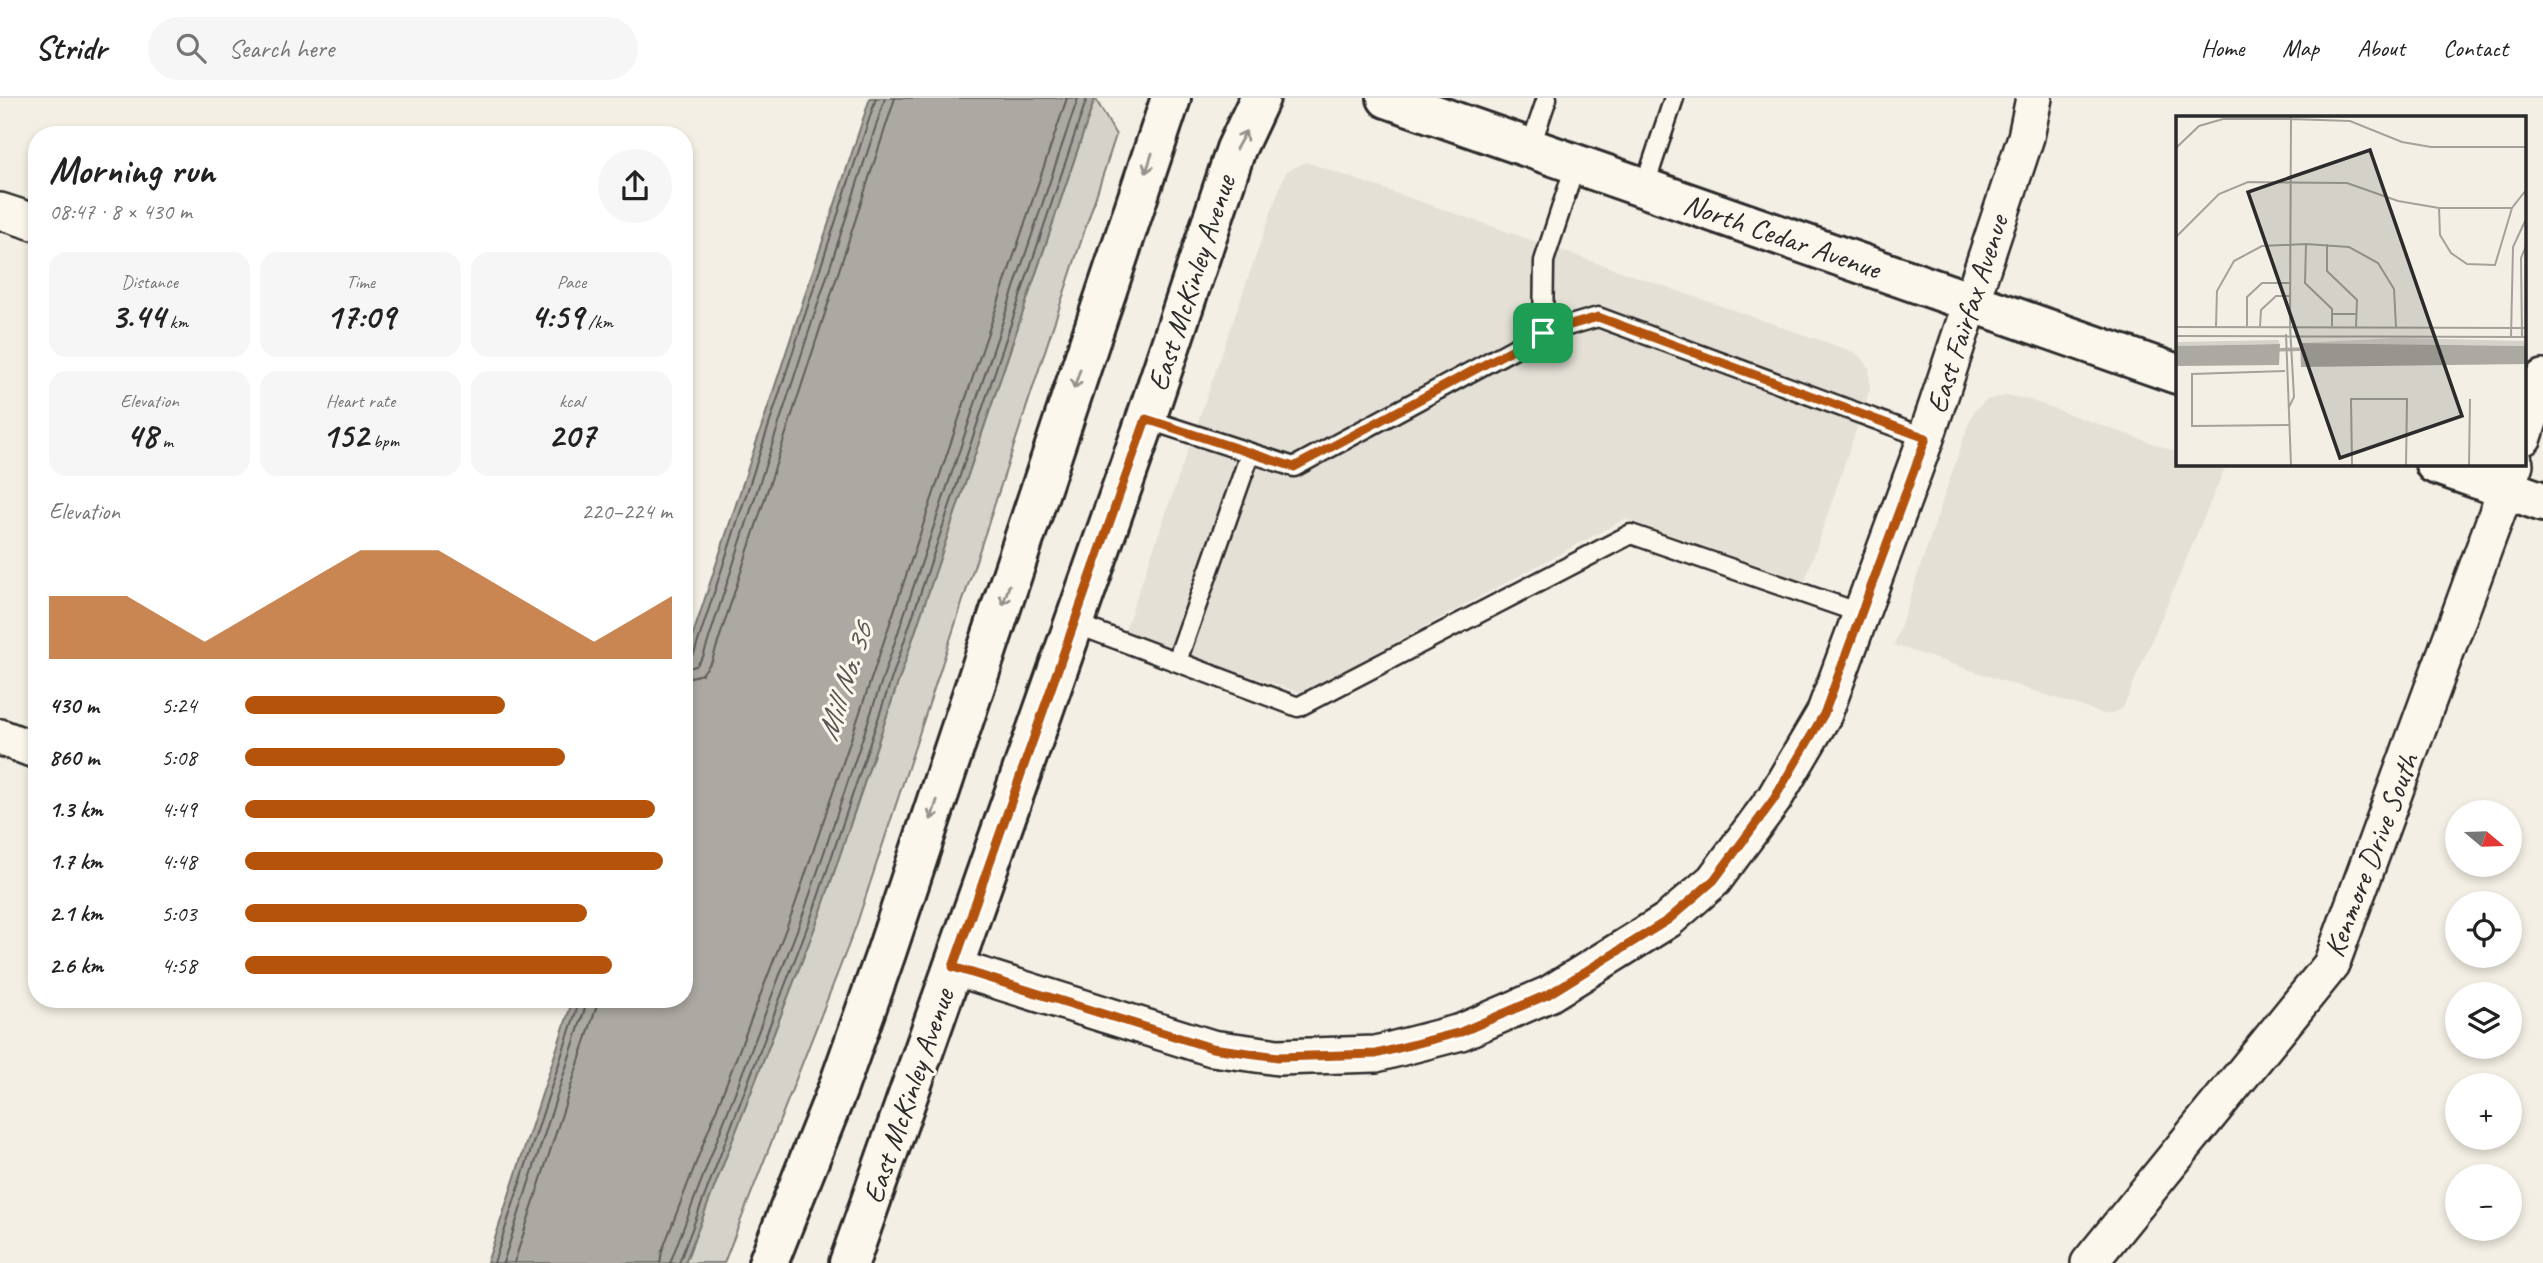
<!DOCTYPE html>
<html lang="en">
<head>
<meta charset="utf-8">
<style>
	:root { --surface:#fff; --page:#f6f6f6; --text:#222; --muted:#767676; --line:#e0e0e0; --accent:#b45309 }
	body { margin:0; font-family:Caveat,sans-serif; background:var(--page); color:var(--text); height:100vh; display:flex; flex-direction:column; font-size:26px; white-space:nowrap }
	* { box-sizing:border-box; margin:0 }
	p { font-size:23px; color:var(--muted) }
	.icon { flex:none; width:38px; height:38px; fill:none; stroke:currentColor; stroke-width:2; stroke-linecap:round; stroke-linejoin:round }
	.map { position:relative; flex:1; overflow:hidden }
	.sheet { position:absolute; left:28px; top:28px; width:665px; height:882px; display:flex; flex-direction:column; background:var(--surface); border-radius:28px; box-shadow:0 4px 10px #0003 }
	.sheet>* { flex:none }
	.needle { width:46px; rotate:109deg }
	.controls { position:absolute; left:2445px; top:702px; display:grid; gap:14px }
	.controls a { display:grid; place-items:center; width:77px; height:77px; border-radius:50%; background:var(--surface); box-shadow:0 4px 10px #0003; font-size:35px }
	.pin { position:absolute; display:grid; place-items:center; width:60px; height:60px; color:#fff; margin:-30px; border-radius:14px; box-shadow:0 4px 10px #0006 }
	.round { display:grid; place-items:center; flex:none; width:74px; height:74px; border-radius:37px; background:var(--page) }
	.head { display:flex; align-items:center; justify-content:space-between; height:119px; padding:0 21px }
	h1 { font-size:38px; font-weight:600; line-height:52px }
	.metrics { display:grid; grid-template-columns:repeat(3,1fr); gap:10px; height:119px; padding:7px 21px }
	.metrics div { display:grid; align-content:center; border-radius:18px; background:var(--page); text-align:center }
	.metrics b { font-size:35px; font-weight:600 }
	.metrics small { font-size:19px; font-weight:400 }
	.metrics p { font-size:19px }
	.chart { height:196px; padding:14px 21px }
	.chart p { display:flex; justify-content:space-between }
	.chart svg { width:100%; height:126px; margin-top:7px; fill:var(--accent); opacity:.7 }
	ul { padding:0 21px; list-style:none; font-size:23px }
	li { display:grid; grid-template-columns:112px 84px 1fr; align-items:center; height:52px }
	li i { height:18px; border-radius:9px; background:var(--accent) }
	header { display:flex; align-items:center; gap:42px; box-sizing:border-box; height:98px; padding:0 35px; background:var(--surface); border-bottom:2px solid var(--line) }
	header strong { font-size:33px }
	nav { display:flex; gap:38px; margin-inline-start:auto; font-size:24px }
	.search { width:490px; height:63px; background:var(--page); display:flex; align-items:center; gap:18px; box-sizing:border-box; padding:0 24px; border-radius:38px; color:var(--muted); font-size:26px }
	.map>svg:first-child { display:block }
</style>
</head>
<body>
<header>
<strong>Stridr</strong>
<div class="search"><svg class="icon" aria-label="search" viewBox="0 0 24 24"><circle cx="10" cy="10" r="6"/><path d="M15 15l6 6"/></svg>Search here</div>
<nav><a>Home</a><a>Map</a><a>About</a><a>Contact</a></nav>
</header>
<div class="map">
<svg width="2543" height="1165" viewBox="0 0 2543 1165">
	<rect width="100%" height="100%" fill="#f3efe4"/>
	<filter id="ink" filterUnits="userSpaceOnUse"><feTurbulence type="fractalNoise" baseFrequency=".0143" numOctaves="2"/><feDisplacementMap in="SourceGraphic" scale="14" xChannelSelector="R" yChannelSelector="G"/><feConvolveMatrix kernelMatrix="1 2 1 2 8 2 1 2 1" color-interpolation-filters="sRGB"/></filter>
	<g filter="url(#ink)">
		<g fill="#e4e0d6">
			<polygon points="1306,64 1854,254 1863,261 1869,270 1870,291 1805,483 1625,421 1301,595 1124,535 1282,83 1287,73"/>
			<polygon points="2005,298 2024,300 2177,354 2177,366 2212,366 2225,370 2123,610 2107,617 1894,547 1968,327 1974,313 1986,302"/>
		</g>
		<polygon fill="#d5d2c9" stroke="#807e7a" stroke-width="2" points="1095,0 1116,37 856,828 724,1165 685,1165 820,816"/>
		<polygon fill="#aca9a2" stroke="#787772" stroke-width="2" points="870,0 1095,0 820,816 685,1165 487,1165 573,901 684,901 684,564"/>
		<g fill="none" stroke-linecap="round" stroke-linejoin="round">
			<g stroke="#5f5d5b" stroke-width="2">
				<polyline points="684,562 694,556 876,0"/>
				<polyline points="684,571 696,568 703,559 885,0"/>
				<polyline points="684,581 702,576 712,563 895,0"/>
				<polyline points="494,1165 580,901"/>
				<polyline points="503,1165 588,901"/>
				<polyline points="514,1165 599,901"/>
				<polyline points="660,1165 662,1153 795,807 1067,0"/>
				<polyline points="670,1165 805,811 1078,0"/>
				<polyline points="679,1165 813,814 1087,0"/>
			</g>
			<g stroke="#2b2b2b" stroke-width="23">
				<g id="lane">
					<polyline points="1530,50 1547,0"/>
					<polyline points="1644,90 1674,0"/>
					<polyline points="1543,235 1544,163 1576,65"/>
					<polyline points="1146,321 1294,369 1543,235 1598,219 1926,340"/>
					<polyline points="1073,525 1298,609 1631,436 1863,516"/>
					<polyline points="1177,563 1250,356"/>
				</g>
			</g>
			<g stroke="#2b2b2b" stroke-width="40">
				<g id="street">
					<polyline points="0,113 37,125"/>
					<polyline points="2524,339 2543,280"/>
					<polyline points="0,639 37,653"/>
					<polyline points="953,869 1212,950 1278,959 1376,956 1461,934 1549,896 1668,822 1714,782 1774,701 1824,616 1926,340 2026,39 2034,0"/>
					<polyline points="2089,1165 2331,867 2515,366"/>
				</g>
			</g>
			<g stroke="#2b2b2b" stroke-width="44">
				<g id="secondary">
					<polyline points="1387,0 2177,276"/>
					<polyline points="2435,366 2543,404"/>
					<polyline points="768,1165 838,990 886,855 1171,0"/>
					<polyline points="849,1165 1146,321 1236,51 1260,0"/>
				</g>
			</g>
			<use href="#lane" stroke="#fbf7ec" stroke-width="18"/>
			<use href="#street" stroke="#fbf7ec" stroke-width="35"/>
			<use href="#secondary" stroke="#fbf7ec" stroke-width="38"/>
		</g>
		<defs><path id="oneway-shaft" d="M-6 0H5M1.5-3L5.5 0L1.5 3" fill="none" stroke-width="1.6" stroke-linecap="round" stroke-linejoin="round" transform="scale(1.75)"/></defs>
		<g stroke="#93918c">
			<use href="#oneway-shaft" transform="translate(1241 42) rotate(-61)"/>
			<use href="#oneway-shaft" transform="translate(1149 65) rotate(108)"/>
			<use href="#oneway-shaft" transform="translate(1077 281) rotate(108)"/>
			<use href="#oneway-shaft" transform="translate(1006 497) rotate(108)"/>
			<use href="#oneway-shaft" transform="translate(934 712) rotate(108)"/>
		</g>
	</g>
	<g fill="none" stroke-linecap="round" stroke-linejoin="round" filter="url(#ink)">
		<g stroke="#fff" stroke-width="14">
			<polygon id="route" points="1598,219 1926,340 1824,616 1774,701 1714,782 1668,822 1549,896 1461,934 1376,956 1278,959 1212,950 953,869 1146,321 1294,369 1543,235"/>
		</g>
		<use href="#route" stroke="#b45309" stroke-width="9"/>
	</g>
	<g text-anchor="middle" stroke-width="6" stroke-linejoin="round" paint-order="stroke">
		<g font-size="30" fill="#2b2b2b" stroke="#fbf7ec">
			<text transform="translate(1782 138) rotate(19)" y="10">North Cedar Avenue</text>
			<text transform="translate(1191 185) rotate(-72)" y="10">East McKinley Avenue</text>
			<text transform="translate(1967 216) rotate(-72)" y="10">East Fairfax Avenue</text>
			<text transform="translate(2371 757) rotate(-69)" y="10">Kenmore Drive South</text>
			<text transform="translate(908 998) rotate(-71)" y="10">East McKinley Avenue</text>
		</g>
		<g font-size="32" font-style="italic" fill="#585755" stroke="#fbf7ec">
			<text transform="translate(844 584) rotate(-72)" y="11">Mill No. 36</text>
		</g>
	</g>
	<g transform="translate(2176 18)">
		<rect width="350" height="350" fill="#f3efe4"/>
		<path d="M220 222 350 225V230L124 227ZM102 224 104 228 0 230V226Z" fill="#d5d2c9"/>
		<path d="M124 227 350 230V248L125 251ZM104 228 103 249 0 250V230Z" fill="#aca9a2"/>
		<path fill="none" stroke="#aca9a2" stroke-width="3.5" d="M98 234 130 233"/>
		<path fill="none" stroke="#a3a19a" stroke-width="2" d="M0 32 23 10 47 3H115L174 5 226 26 255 31H350M263 92 264 119 275 137 291 148 319 149 336 92 350 74M0 121 43 78 72 66 171 67 222 85 263 92H336M130 128 129 167 156 193V210M151 128V155L181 184 180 211M156 198H180M40 210 41 175 58 145 86 130 130 128 173 131 202 147 218 173 220 211M71 210V181L86 167H114M84 210 85 194 100 180H114M0 211 350 212M110 218 115 349M0 220 350 221M335 221 337 131 350 103M346 221 345 142 350 130M109 255 16 258V310L113 309M113 291 118 281 114 210 115 1M176 349 175 283H231L230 349M293 349 294 283"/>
		<path fill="#2b2b2b" fill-opacity="0.15" stroke="#2b2b2b" stroke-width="3.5" d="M194 34 286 300 164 342 72 76Z"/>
		<rect width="350" height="350" fill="none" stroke="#2b2b2b" stroke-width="3.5"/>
	</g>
</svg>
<div class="controls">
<a><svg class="needle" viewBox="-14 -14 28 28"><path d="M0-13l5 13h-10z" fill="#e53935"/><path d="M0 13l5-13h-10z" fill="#767676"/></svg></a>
<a><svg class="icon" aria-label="locate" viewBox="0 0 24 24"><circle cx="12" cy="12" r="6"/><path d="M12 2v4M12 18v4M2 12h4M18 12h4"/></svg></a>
<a><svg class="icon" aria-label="layers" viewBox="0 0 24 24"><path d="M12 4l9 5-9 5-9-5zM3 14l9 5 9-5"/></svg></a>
<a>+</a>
<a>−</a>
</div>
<div class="pin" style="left:1543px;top:235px;background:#1e9e55"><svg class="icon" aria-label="arrive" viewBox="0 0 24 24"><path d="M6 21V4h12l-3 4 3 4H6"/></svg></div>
<section class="sheet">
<div class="head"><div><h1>Morning run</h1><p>08:47 · 8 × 430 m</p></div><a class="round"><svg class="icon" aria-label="share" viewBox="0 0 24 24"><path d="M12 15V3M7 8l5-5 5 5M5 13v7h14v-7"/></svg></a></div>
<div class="metrics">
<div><p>Distance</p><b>3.44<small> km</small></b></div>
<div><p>Time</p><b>17:09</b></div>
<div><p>Pace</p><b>4:59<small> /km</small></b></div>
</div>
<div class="metrics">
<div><p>Elevation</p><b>48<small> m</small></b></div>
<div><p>Heart rate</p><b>152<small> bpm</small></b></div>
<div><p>kcal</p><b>207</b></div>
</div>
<div class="chart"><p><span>Elevation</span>220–224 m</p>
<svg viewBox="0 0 160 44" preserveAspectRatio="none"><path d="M0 44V22L10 22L20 22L30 30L40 38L50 30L60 22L70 14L80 6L90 6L100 6L110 14L120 22L130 30L140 38L150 30L160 22V44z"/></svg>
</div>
<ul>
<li><b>430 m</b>5:24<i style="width:61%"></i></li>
<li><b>860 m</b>5:08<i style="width:75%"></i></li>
<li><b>1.3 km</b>4:49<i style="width:96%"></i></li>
<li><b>1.7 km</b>4:48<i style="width:98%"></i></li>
<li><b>2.1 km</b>5:03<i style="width:80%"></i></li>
<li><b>2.6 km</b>4:58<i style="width:86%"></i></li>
</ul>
</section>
</div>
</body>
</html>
